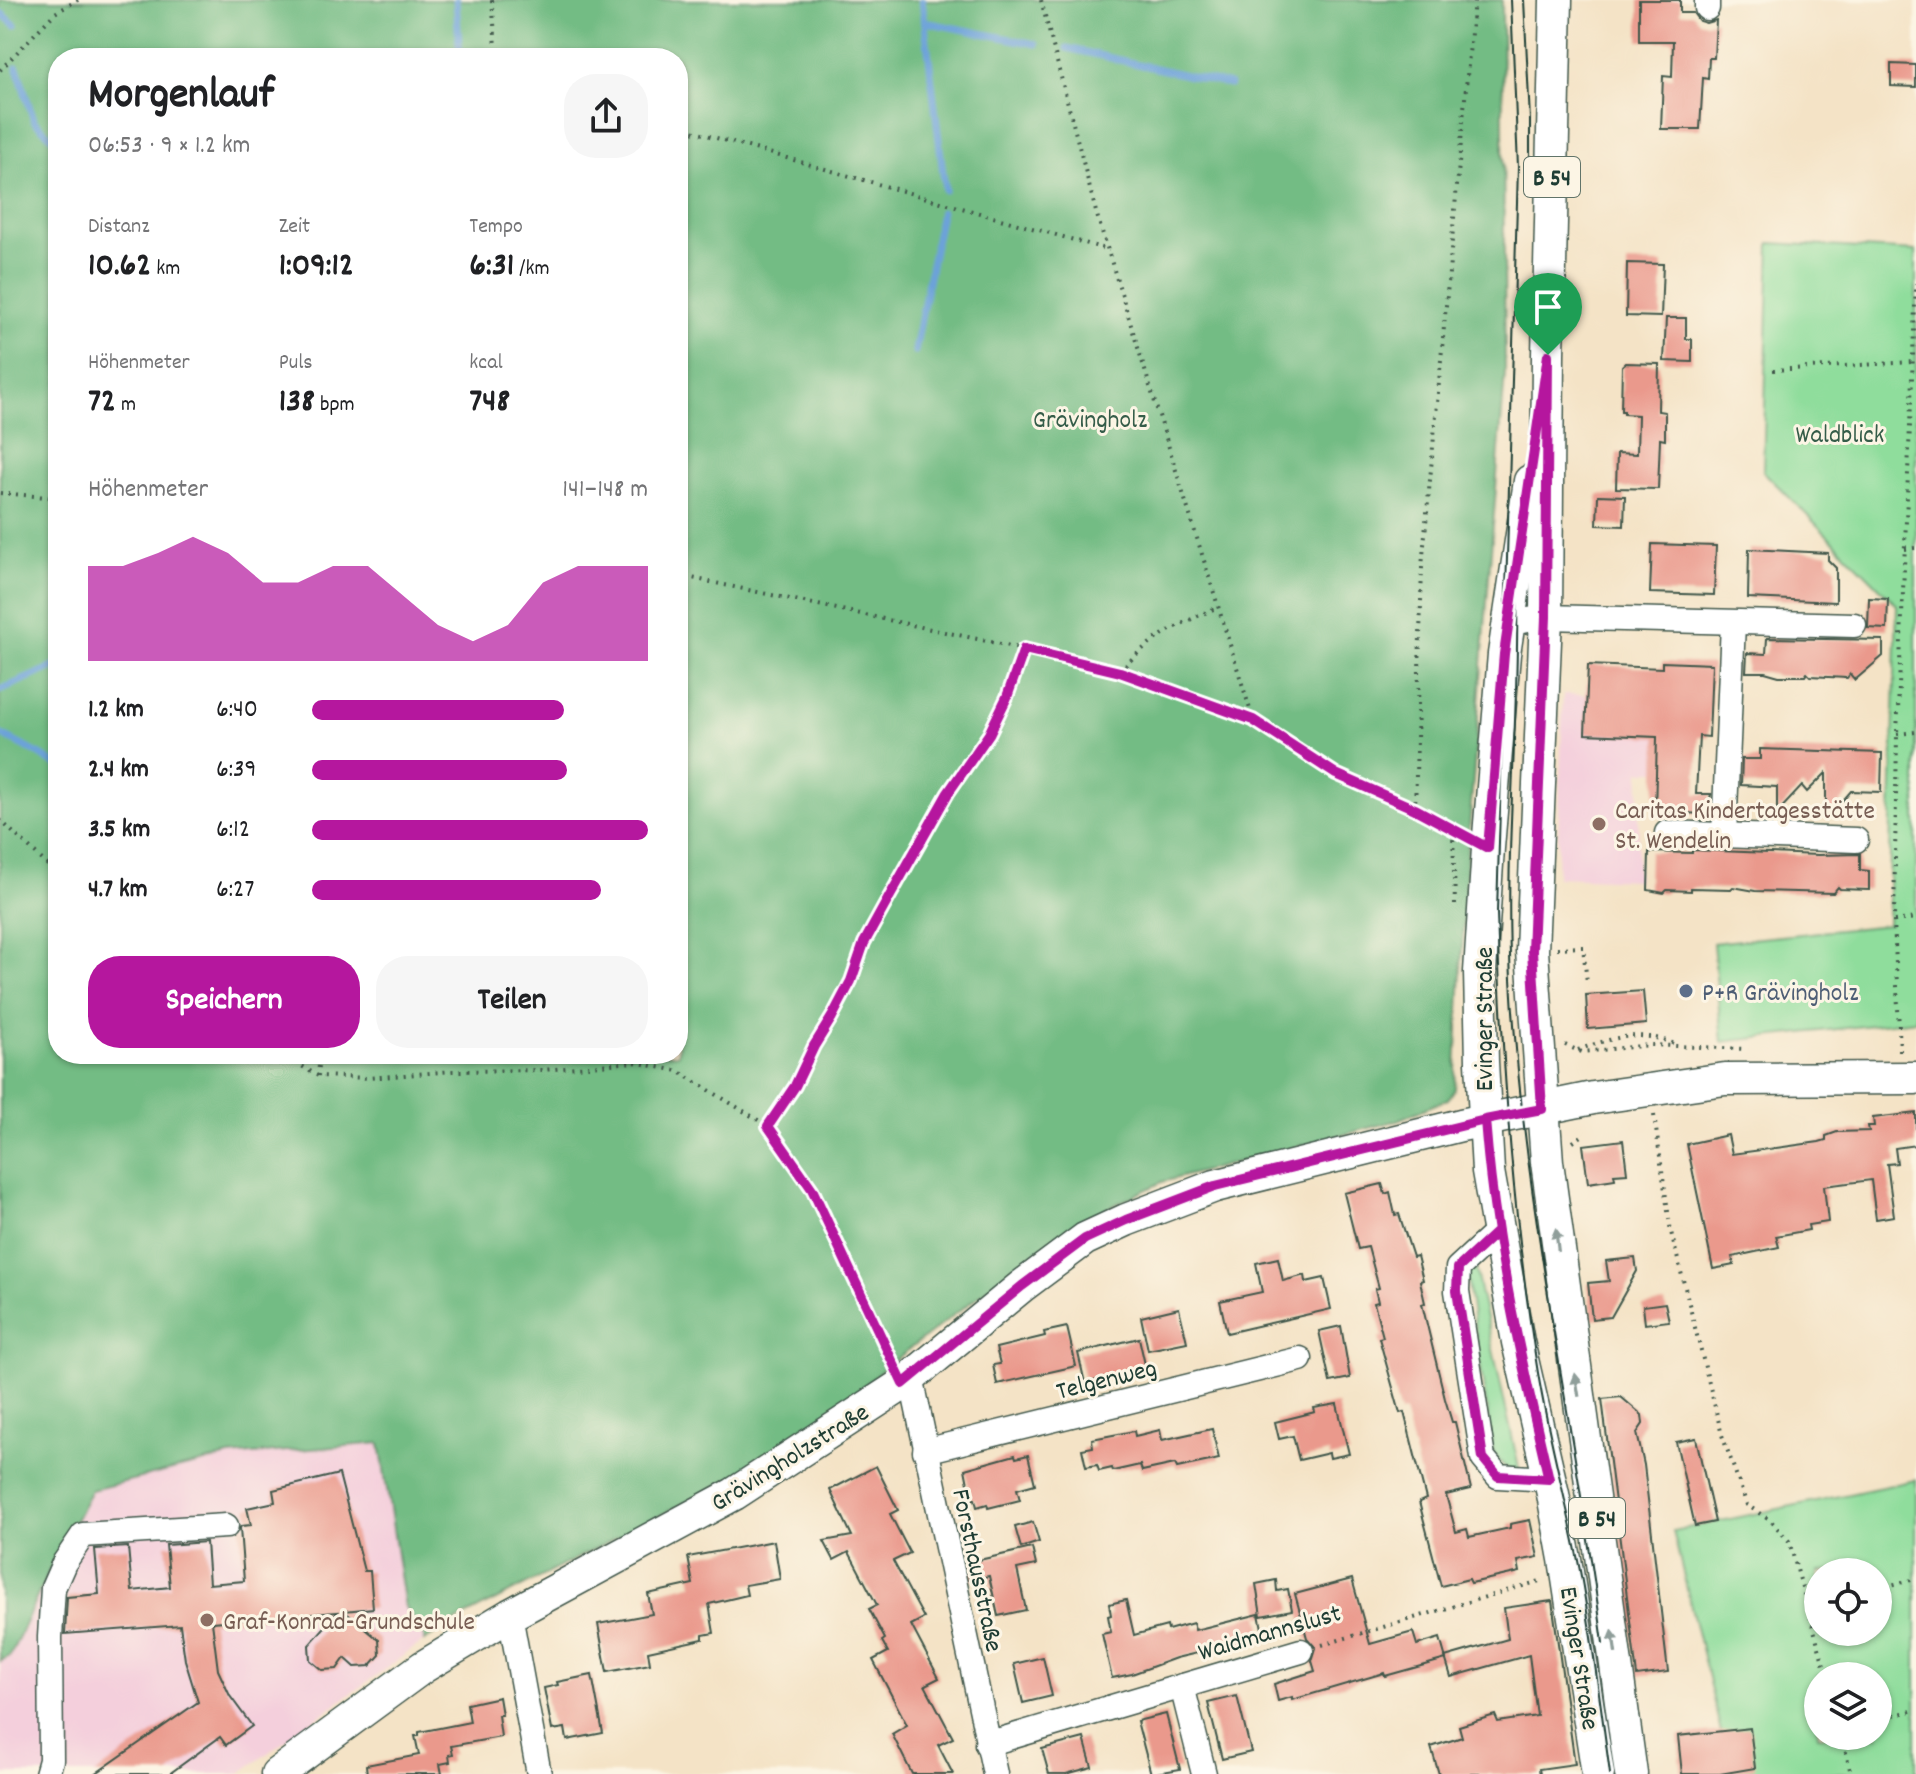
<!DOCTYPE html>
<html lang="de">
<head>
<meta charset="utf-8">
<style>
	:root { --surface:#fff; --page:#f6f6f6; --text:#202124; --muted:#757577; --accent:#b5179e }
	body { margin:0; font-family:Dekko,sans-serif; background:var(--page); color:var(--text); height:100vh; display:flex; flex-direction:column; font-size:30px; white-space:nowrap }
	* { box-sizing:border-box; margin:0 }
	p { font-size:26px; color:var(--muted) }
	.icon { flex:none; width:44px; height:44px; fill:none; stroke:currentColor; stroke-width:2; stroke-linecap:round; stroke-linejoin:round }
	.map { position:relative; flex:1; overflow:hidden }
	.drawer { position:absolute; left:48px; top:48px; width:640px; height:1016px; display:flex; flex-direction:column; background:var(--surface); border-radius:32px; box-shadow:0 2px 6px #0004 }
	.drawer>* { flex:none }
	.fabs { position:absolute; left:1804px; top:1558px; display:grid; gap:16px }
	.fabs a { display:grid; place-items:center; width:88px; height:88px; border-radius:50%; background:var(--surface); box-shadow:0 2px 6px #0004; font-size:40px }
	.pin { position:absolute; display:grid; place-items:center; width:68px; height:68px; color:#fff; margin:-82px -34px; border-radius:50% 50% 50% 0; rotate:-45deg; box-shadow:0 0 8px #0007 }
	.pin .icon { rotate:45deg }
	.round { display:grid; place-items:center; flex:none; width:84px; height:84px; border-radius:32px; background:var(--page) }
	.head { display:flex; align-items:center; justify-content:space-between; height:136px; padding:0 40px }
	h1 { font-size:44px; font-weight:700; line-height:60px }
	.metrics { display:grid; grid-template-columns:repeat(3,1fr); gap:12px; height:136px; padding:8px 40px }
	.metrics div { display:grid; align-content:center }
	.metrics b { font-size:34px; font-weight:700 }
	.metrics small { font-size:22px; font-weight:400 }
	.metrics p { font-size:22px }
	.chart { height:224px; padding:16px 40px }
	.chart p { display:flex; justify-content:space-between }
	.chart svg { width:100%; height:144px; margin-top:8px; fill:var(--accent); opacity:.7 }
	.button { display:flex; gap:16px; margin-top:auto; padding:16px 40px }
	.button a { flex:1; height:92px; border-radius:32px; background:var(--accent); color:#fff; font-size:32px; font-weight:700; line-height:92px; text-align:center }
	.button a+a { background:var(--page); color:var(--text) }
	ul { padding:0 40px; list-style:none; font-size:26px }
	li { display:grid; grid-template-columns:128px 96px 1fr; align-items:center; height:60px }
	li i { height:20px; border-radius:10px; background:var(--accent) }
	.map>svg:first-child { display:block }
</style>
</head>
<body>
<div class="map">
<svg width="1916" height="1774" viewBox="0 0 1916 1774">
	<rect width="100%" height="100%" fill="#fcf5e5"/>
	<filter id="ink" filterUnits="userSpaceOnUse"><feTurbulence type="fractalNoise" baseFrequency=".0125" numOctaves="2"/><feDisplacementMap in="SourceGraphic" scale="16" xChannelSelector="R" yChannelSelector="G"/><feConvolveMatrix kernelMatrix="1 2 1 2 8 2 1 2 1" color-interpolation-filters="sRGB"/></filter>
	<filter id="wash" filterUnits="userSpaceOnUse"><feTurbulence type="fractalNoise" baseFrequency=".006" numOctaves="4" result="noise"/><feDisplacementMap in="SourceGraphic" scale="32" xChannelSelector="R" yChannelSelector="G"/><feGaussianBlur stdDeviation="1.8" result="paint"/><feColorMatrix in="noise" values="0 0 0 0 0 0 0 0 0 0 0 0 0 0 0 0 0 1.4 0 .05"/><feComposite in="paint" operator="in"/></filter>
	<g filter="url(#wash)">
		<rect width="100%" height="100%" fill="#f4e3c6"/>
		<g fill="#f4cfdc">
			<polygon points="1588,665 1662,668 1656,771 1640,771 1637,880 1557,877 1563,694 1586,695"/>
			<polygon points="380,1443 405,1607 424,1634 424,1641 239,1774 0,1774 0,1515 19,1507 229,1456"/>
		</g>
		<g fill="#8fdd9c" stroke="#578d68" stroke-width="2" fill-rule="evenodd">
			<polygon points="1770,243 1916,251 1916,1020 1722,1042 1713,943 1888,925 1897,605 1763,471"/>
			<path d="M1474 1263 1520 1473C1506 1469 1499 1464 1493 1450L1467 1276Z"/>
			<path d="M1916 1480V1774H1731L1673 1531ZM1818 1572H1878V1632H1818ZM1818 1676H1878V1736H1818Z"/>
		</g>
		<path fill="#73bc84" stroke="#497c5c" stroke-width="2" fill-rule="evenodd" d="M0 0H1502L1505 374 1467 855 1455 1089 1448 1099 1395 1121 1162 1182 1089 1217 1036 1252 886 1367 785 1451 467 1615 424 1641V1634L405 1607 380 1443 229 1456 91 1490 53 1562 10 1656 0 1661ZM58 58H678V1054H58Z"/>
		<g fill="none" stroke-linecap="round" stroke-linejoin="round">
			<g stroke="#6ca2d9" stroke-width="7">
				<polyline points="456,0 460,58"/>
				<polyline points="922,0 945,190"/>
				<polyline points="0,12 15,25"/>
				<polyline points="925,22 1036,44"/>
				<polyline points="1067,48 1230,85"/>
				<polyline points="17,67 34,121 58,143"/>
				<polyline points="915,351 941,212"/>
				<polyline points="0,690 58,665"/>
				<polyline points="0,734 39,754 58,766"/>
			</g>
		</g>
		<g id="blocks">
			<g fill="#ea998c">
				<polygon points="1639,0 1680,0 1680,13 1693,13 1699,21 1706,23 1716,20 1714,58 1709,58 1708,79 1703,78 1700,129 1661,129 1663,76 1672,77 1673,41 1639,41"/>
				<polygon points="1891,64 1916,65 1916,87 1891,86"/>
				<polygon points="1627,263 1663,264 1661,317 1626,316"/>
				<polygon points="1666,318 1686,318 1686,339 1692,339 1692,362 1664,361"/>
				<polygon points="1625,363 1659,364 1658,411 1665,412 1665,440 1660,439 1658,489 1616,488 1617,453 1637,454 1638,415 1624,414 1624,411 1621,411 1622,366"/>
				<polygon points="1598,495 1625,496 1624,526 1597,525"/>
				<polygon points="1652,544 1716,546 1714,595 1650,593"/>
				<polygon points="1749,549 1828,553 1828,560 1836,568 1836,602 1748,598"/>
				<polygon points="1869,598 1888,599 1887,629 1868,628"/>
				<polygon points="1767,638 1883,640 1883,656 1855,680 1850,674 1847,678 1810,676 1807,673 1805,676 1779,676 1765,672 1746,672 1747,653 1766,654"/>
				<polygon points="1662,662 1712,664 1709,737 1699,736 1696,794 1711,794 1707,814 1655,812 1657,737 1585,734 1588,665 1662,668"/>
				<polygon points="1760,749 1882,753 1881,792 1851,791 1826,820 1826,773 1807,792 1802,786 1777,813 1777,787 1741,785 1742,759 1760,759"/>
				<polygon points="1692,850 1818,855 1860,854 1860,870 1869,871 1869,890 1840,889 1838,887 1833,893 1755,891 1733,887 1731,889 1691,888 1691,891 1667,890 1664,893 1648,890 1649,852 1692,853"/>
				<polygon points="1643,991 1646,1024 1588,1029 1586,995"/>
				<polygon points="1916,1113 1916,1145 1895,1148 1897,1163 1887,1164 1894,1216 1876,1219 1871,1180 1824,1186 1828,1222 1808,1225 1809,1230 1776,1236 1779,1247 1732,1257 1734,1265 1713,1269 1687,1144 1728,1135 1732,1154 1819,1142 1826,1140 1826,1136 1837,1132 1869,1131 1868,1126 1874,1126 1873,1118"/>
				<polygon points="1623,1140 1627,1173 1614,1174 1615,1179 1588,1183 1583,1145"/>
				<polygon points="1382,1184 1385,1194 1390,1192 1395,1215 1399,1214 1413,1257 1417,1256 1423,1280 1420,1281 1425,1303 1422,1304 1445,1399 1452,1422 1455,1422 1471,1489 1446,1495 1456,1532 1467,1529 1469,1537 1510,1528 1510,1524 1530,1520 1538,1557 1518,1561 1520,1572 1471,1583 1469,1579 1441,1586 1419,1502 1426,1499 1404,1412 1400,1413 1379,1338 1383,1337 1374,1303 1378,1302 1375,1289 1379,1288 1368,1247 1358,1249 1344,1193"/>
				<polygon points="1278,1258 1283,1281 1305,1275 1306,1282 1324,1278 1331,1309 1227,1333 1220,1301 1262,1292 1256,1263"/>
				<polygon points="1635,1258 1637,1271 1611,1317 1592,1319 1588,1283 1609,1281 1606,1261"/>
				<polygon points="1665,1303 1669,1321 1645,1324 1643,1306"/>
				<polygon points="1179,1308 1187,1342 1148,1350 1141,1317"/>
				<polygon points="1341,1326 1350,1378 1330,1382 1319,1331"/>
				<polygon points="1067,1327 1076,1366 997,1384 993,1365 1000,1364 996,1348 1045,1336 1044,1332"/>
				<polygon points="1139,1338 1146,1369 1085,1383 1078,1353"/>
				<polygon points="1621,1397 1642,1415 1643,1424 1637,1433 1644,1465 1668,1672 1637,1676 1602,1399"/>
				<polygon points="1337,1404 1349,1454 1330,1458 1329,1453 1299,1460 1293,1436 1279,1439 1275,1422 1315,1412 1314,1408"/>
				<polygon points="1212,1429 1219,1459 1177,1468 1175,1464 1142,1471 1140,1465 1113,1471 1112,1468 1099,1471 1097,1465 1086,1467 1082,1449 1093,1447 1092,1439 1134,1431 1135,1436 1160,1430 1162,1440"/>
				<polygon points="1696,1438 1715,1522 1695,1526 1676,1442"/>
				<polygon points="1015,1455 1016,1458 1028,1455 1035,1484 1017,1489 1020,1500 988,1508 987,1504 977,1507 975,1499 971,1499 965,1469"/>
				<polygon points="876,1466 898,1510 890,1514 910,1553 893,1561 924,1618 911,1625 939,1678 925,1685 953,1738 938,1745 953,1774 912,1774 892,1734 907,1725 873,1660 888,1652 882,1641 885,1639 869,1609 877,1605 849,1552 834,1560 824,1541 852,1536 830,1490"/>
				<polygon points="339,1474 364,1571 370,1571 373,1608 344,1611 379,1640 380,1655 370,1666 355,1667 345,1658 337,1669 322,1670 310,1660 309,1645 338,1612 212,1622 218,1670 230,1696 252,1726 226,1745 220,1737 169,1774 95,1774 198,1702 185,1660 180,1625 65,1634 67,1597 99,1594 95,1549 128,1547 132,1591 170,1587 166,1545 206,1542 209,1584 244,1581 240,1528 241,1526 251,1525 247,1508 275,1502 273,1490"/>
				<polygon points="1033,1522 1039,1542 1021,1548 1015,1527"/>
				<polygon points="774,1541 780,1579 745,1585 747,1595 709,1604 714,1633 703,1635 703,1639 648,1651 650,1664 607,1672 598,1624 652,1614 648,1594 693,1584 688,1557"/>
				<polygon points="1032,1548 1036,1565 1017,1569 1026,1610 998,1616 989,1576 970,1580 966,1563"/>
				<polygon points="1352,1579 1370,1644 1413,1632 1417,1645 1440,1638 1446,1659 1385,1676 1384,1673 1292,1700 1292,1697 1278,1701 1274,1684 1315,1671 1312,1661 1316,1648 1307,1638 1295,1594"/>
				<polygon points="1276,1580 1277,1591 1288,1589 1292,1610 1261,1616 1256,1584"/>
				<polygon points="1126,1600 1134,1635 1167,1626 1168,1630 1193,1623 1195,1630 1259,1614 1264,1638 1224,1650 1223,1647 1176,1658 1132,1674 1112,1678 1102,1634 1111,1632 1108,1616 1111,1615 1109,1604"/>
				<polygon points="1552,1601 1575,1764 1539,1769 1540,1774 1439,1774 1431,1747 1462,1737 1459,1726 1495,1715 1498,1722 1537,1716 1529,1655 1451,1677 1445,1657 1508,1639 1504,1608"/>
				<polygon points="1043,1657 1052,1696 1023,1703 1014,1664"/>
				<polygon points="592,1675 603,1733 567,1740 565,1728 552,1730 544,1688 558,1685 557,1682"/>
				<polygon points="1237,1696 1251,1752 1222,1759 1208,1703"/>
				<polygon points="499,1697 502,1715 498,1715 501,1737 451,1746 453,1754 449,1755 450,1762 440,1764 442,1774 367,1774 366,1765 419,1755 415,1736 419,1736 419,1732 470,1722 467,1704"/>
				<polygon points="1166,1714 1180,1769 1151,1774 1137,1721"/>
				<polygon points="1750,1728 1755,1768 1720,1774 1682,1774 1678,1736"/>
				<polygon points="1084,1738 1092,1767 1066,1774 1049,1774 1042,1749"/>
			</g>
		</g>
	</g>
	<g filter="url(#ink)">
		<use href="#blocks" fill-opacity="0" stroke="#3f564a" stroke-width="2"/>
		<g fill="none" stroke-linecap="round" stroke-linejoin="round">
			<g stroke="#3f564a" stroke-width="27">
				<g id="minor">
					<polyline points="1707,8 1707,0"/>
					<polyline points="1510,623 1546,617 1854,625"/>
					<polyline points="1667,833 1856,840"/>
					<polyline points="1724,835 1733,623"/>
					<polyline points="1498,1231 1458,1268 1457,1291 1483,1458 1498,1476 1549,1479"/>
					<polyline points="911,1377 995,1774"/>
					<polyline points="925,1451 1300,1359"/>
					<polyline points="510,1615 539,1774"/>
					<polyline points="1182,1686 1204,1774"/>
					<polyline points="987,1744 1301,1651"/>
					<polyline points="47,1774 51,1760 50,1637 53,1588 64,1563 83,1535 226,1526"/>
				</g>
			</g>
			<g stroke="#3f564a" stroke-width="35">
				<g id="major">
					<polyline points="1556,0 1548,355 1546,617 1532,951 1547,1162 1631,1774"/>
					<polyline points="1530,481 1504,654 1488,848 1480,972 1482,1062 1488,1171 1518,1342 1553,1494 1565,1559 1598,1774"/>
					<polyline points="277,1774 423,1667 510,1615 734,1494 903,1384 1022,1286 1085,1239 1126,1220 1215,1186 1461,1125 1593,1098 1725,1079 1916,1078"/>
				</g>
			</g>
			<g stroke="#3f564a" stroke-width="4" stroke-dasharray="2 6" stroke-linecap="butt">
				<polyline points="492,0 496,46 494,58"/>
				<polyline points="1041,0 1096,212 1253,719"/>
				<polyline points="0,70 55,13 78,0"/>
				<polyline points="678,127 1109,250"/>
				<polyline points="1773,370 1913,362"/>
				<polyline points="0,493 58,498"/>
				<polyline points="1905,549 1916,548"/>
				<polyline points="678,575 1024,649 1120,672 1253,720 1336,774 1415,809 1462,835"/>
				<path d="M1120 672C1148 638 1178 625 1218 607"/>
				<polyline points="1897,734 1916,732"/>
				<polyline points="1415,809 1422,567 1474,0"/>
				<polyline points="0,820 58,875"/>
				<polyline points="1453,831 1455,905"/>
				<polyline points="1894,921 1916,918"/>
				<polyline points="1557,948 1583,947 1587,982"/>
				<polyline points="1565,1045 1582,1052 1651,1045 1746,1049"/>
				<path d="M1578 1050C1613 1037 1641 1029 1677 1045"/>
				<polyline points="1900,1051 1894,921 1897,734 1916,283"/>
				<polyline points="282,1054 318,1076 369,1078 453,1071 543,1070 634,1062 678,1071 768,1126 812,1189 892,1360"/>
				<polyline points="318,1076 320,1054"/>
				<polyline points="1654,1115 1671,1232 1722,1435 1747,1505 1771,1521 1789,1541 1827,1676"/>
				<polyline points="768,1126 795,1086 814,1046 832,1017 851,981 864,943 891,894 948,793 989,734 1007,697 1024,649"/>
				<polyline points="1573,1142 1583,1135"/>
				<polyline points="1878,1588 1916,1579"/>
				<polyline points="1322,1645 1540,1581"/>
				<polyline points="1878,1719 1916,1710"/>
				<polyline points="1842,1736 1851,1774"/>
			</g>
			<use href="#minor" stroke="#fff" stroke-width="24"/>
			<use href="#major" stroke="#fff" stroke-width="32"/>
			<g stroke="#1f3d34" stroke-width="2">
				<path d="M1511 0 1518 167 1497 913C1502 1067 1513 1221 1538 1373 1550 1447 1572 1520 1584 1593 1594 1653 1602 1714 1610 1774"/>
				<polyline points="1524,0 1530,120 1530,174"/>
				<path d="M1517 586C1520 717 1504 848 1511 979 1523 1202 1574 1422 1603 1643"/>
			</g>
		</g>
		<defs><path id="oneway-solid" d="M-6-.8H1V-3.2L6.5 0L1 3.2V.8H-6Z" transform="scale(2)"/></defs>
		<g fill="#8f9e9a">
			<use href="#oneway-solid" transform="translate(1557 1240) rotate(-97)"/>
			<use href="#oneway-solid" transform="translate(1577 1385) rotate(-99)"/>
			<use href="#oneway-solid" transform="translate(1614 1642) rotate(-98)"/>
		</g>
	</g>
	<g fill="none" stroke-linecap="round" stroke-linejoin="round" filter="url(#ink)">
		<g stroke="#fff" stroke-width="16">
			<path id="route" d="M1548 355 1504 654 1488 848 1415 809 1336 774 1253 720 1120 672 1024 649 1007 697 989 734 948 793 891 894 864 943 851 981 832 1017 814 1046 795 1086 768 1126 812 1189 903 1384 1022 1286 1085 1239 1126 1220 1215 1186 1485 1120C1494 1241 1521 1361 1549 1479L1498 1476 1483 1458 1457 1291 1458 1268 1498 1231C1492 1194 1488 1158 1485 1120L1542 1109 1532 951 1546 617 1548 355"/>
		</g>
		<use href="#route" stroke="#b5179e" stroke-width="10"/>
	</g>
	<g fill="#8d6e63" stroke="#fcf5e5" stroke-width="3">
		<circle cx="1599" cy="824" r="8"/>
		<circle cx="207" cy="1620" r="8"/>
	</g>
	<circle fill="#5c6f8a" stroke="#fcf5e5" stroke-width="3" cx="1686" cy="991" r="8"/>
	<g text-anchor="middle" stroke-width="6" stroke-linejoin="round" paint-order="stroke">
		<g fill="#fcf5e5" stroke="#617469" stroke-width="2">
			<rect x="1524" y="157" width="56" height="40" rx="6"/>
			<rect x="1569" y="1498" width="56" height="40" rx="6"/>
		</g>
		<g font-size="24" font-weight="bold" fill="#1f3d34">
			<text x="1552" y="185">B 54</text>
			<text x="1597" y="1526">B 54</text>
		</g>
		<g font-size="26" fill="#355d49" stroke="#fcf5e5">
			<text x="1090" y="427">Grävingholz</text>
			<text x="1840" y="442">Waldblick</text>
		</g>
		<g font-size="26" fill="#785e54" stroke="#fcf5e5" text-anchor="start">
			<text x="1615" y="818">Caritas Kindertagesstätte<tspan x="1615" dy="30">St. Wendelin</tspan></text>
			<text x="223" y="1629">Graf-Konrad-Grundschule</text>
		</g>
		<g font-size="26" fill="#4e5e75" stroke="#fcf5e5" text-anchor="start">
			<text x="1702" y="1000">P+R Grävingholz</text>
		</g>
		<g font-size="26" fill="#1f3d34" stroke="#fcf5e5">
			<text transform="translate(1483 1019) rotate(-90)" y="9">Evinger Straße</text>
			<text transform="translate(1106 1378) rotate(-14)" y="9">Telgenweg</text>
			<text transform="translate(789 1456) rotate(-32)" y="9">Grävingholzstraße</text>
			<text transform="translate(979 1570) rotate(78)" y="9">Forsthausstraße</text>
			<text transform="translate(1269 1631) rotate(-16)" y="9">Waidmannslust</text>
			<text transform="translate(1581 1658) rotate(81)" y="9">Evinger Straße</text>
		</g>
	</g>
</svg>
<div class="fabs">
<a><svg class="icon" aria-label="locate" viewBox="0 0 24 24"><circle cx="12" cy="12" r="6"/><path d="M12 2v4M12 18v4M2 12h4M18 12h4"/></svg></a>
<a><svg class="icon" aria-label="layers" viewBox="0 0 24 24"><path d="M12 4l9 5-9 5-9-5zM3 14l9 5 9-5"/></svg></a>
</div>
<div class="pin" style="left:1548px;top:355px;background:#1e9e55"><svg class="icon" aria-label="arrive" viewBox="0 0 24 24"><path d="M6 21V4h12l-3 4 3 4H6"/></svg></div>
<section class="drawer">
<div class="head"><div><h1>Morgenlauf</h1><p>06:53 · 9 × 1.2 km</p></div><a class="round"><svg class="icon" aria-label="share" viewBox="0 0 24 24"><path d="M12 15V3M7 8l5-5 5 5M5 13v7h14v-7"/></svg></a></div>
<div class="metrics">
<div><p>Distanz</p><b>10.62<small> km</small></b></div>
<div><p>Zeit</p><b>1:09:12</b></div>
<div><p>Tempo</p><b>6:31<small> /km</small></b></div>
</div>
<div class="metrics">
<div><p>Höhenmeter</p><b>72<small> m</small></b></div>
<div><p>Puls</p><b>138<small> bpm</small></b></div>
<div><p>kcal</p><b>748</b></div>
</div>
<div class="chart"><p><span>Höhenmeter</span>141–148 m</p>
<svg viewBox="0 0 160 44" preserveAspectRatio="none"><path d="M0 44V15L10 15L20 11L30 6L40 11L50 20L60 20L70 15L80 15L90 24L100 33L110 38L120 33L130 20L140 15L150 15L160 15V44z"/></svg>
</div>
<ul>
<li><b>1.2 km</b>6:40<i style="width:75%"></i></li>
<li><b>2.4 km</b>6:39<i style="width:76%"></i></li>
<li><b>3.5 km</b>6:12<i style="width:100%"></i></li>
<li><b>4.7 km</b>6:27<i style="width:86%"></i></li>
</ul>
<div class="button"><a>Speichern</a><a>Teilen</a></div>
</section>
</div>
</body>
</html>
